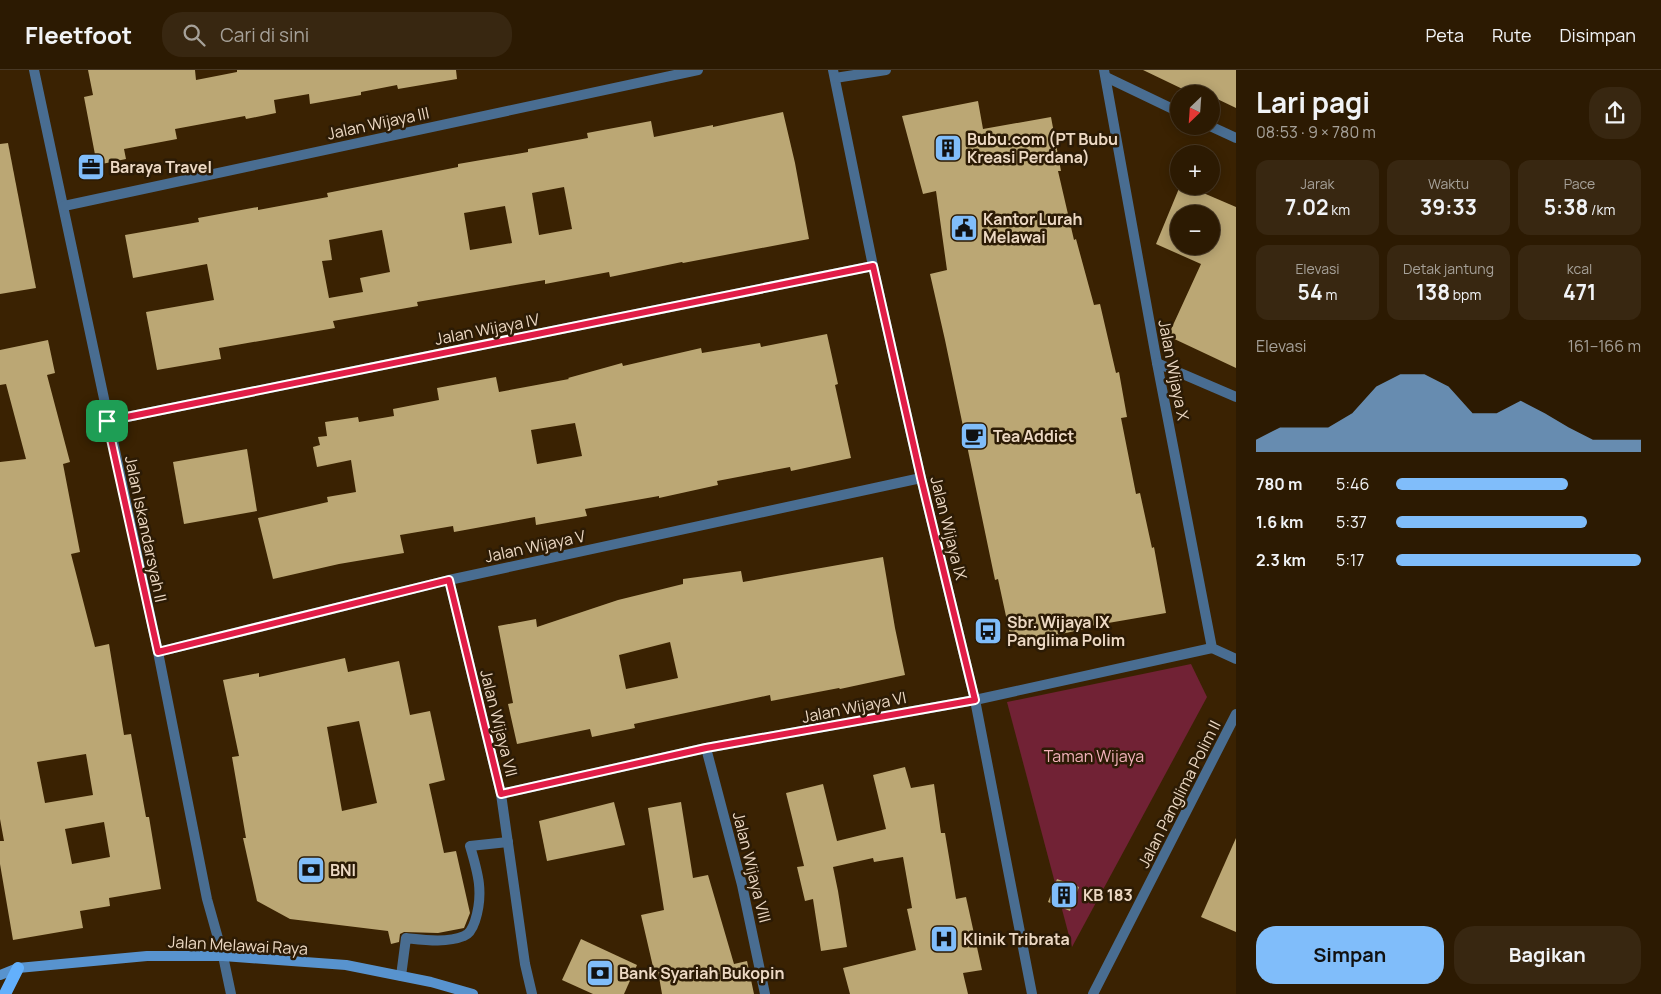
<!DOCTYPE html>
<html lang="id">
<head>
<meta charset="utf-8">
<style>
	:root { --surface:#2c1a02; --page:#382711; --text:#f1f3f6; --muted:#a6a199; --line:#483824; --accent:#80bdfa }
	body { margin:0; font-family:Manrope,sans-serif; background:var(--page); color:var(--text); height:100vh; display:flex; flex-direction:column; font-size:19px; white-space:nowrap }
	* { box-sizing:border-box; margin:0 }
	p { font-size:16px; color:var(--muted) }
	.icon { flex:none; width:28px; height:28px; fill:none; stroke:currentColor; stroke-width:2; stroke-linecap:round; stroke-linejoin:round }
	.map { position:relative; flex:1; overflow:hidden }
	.drawer { display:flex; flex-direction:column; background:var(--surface); width:425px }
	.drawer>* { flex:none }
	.needle { width:32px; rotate:205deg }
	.fabs { position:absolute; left:1170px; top:15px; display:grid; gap:10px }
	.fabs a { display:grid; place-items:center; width:50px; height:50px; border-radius:50%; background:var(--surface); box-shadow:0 2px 12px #0003,0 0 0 1px var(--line); font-size:25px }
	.pin { position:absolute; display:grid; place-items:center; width:42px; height:42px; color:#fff; margin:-21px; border-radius:10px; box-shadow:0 2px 8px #0006 }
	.round { display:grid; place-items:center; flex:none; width:52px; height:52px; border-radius:20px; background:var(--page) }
	.head { display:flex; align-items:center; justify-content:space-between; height:85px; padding:0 20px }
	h1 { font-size:28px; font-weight:700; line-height:38px }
	.figures { display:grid; grid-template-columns:repeat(3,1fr); gap:8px; height:85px; padding:5px 20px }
	.figures div { display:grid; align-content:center; border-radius:12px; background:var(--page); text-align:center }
	.figures b { font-size:21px; font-weight:700 }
	.figures small { font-size:14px; font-weight:400 }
	.figures p { font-size:14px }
	.chart { height:140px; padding:10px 20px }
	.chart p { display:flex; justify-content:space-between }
	.chart svg { width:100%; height:90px; margin-top:5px; fill:var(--accent); opacity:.7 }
	.button { display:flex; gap:10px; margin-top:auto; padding:10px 20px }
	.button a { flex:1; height:58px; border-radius:20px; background:var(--accent); color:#111; font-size:20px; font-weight:700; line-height:58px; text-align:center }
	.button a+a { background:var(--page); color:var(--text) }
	ul { padding:0 20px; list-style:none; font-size:16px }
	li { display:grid; grid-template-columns:80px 60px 1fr; align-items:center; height:38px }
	li i { height:12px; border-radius:6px; background:var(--accent) }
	header { display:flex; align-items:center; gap:30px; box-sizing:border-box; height:70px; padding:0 25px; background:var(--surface); border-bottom:1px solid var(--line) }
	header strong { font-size:24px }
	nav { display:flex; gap:28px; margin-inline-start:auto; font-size:18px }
	.search { width:350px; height:45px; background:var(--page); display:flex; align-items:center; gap:12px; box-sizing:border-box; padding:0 18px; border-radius:20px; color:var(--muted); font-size:19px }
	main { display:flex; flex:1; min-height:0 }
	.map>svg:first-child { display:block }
</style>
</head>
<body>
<header>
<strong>Fleetfoot</strong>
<div class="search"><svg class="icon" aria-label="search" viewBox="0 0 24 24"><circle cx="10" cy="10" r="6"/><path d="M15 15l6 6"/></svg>Cari di sini</div>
<nav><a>Peta</a><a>Rute</a><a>Disimpan</a></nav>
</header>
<main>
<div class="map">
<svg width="1236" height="924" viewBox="0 0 1236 924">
	<rect width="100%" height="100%" fill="#3a2202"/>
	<polygon fill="#712235" points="1191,594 1207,627 1072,877 1007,632"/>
	<g fill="#bba774" fill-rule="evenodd">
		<polygon points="88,0 195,0 196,10 237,2 237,0 456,0 457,9 398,19 397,15 361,22 361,25 310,34 309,24 274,30 276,43 246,49 245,46 175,59 177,69 124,79 126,89 97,95 84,27 93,25"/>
		<polygon points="1143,0 1236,0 1236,38 1211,26 1211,24 1193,24"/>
		<polygon points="978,31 983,59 1051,47 1061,101 1058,101 1074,170 1076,169 1094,235 1100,234 1116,303 1119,302 1127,347 1121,348 1136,424 1140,423 1152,478 1154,477 1166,543 1085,557 1085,559 1012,574 998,509 995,510 945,270 930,204 947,200 936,121 923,124 902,46"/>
		<path d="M783 42 795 93 809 169 683 193 682 192 610 207 609 202 545 214V210L417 232 418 236 333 251 335 258 219 278 221 289 157 300 146 242 214 230 207 194 133 208 125 165 199 152 198 148 258 137V140L328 127 327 123 458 97V94L528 82V79L588 68 587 63 651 51 654 67 713 55V57ZM564 117 572 159 539 165 532 123ZM505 136 512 173 470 180 464 143ZM382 160 390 202 360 208 363 222 329 228 322 191 332 190 329 170Z"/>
		<polygon points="8,73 36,218 0,224 0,74"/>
		<path d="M1180 116H1187L1236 137V298L1168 266 1201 194 1156 174ZM1179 144H1211V176H1179Z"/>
		<path d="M827 264 838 314 835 315 851 388 791 401 790 397 717 411 718 415 659 428V426L585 439 587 446 536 455 535 447 454 462 453 456 400 465 404 483 339 494 273 509 258 448 328 432 327 427 356 422 351 390 317 397 313 377 320 375 318 367 327 366 325 352 358 347 359 352 394 346 393 339 439 330 437 318 496 307 499 322 569 309 568 308 622 293 623 296 701 278 702 283 760 273 761 277ZM575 353 582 386 537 394 531 360Z"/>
		<path d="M48 270 55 303 47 305 70 392 63 394 80 482 71 484 95 577 109 574 124 665 131 664 146 747H149L161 819 109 828 110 836 80 841 83 858 13 870 0 794V771H4L0 749V392L26 389 6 314 0 315V280ZM86 684 93 725 45 733 37 692ZM104 752 110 787 72 794 65 759Z"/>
		<polygon points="247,379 257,441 184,454 173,392"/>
		<path d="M883 487 895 558 905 605 840 619 839 618 771 631 770 625 634 654 635 658 592 667 590 659 517 674 508 634 513 633 498 556 536 549 537 557 618 530 683 514V509L741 501 743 512ZM670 572 678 608 626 619 619 585Z"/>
		<path d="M345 588 348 602 399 591 410 645 430 641 445 710 429 714 444 783 456 781 470 843 464 858 438 863 404 862 400 864 399 872 391 874 388 861 290 849 257 831 243 768H246L232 687 239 686 223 610 259 603V607ZM359 651 377 733 342 741 327 657Z"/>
		<polygon points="905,697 911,718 934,714 941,763 945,763 956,829 966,827 982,900 963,903 968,924 850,924 843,898 916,880 907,839 912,838 903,787 874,792 873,788 833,797 838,821 847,877 821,881 813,829 805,831 797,797 804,796 786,723 823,714 837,771 886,759 873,705"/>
		<polygon points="614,732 625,775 547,791 539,751"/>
		<polygon points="681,732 693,808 708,805 734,894 747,891 754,924 662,924 658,901 654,901 641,845 664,840 648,738"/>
		<polygon points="1236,768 1236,862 1201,847"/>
		<polygon points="1057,809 1079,817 1070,841 1048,832"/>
		<polygon points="581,869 637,895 624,924 593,924 562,910"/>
	</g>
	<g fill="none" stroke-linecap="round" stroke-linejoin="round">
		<g stroke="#496d91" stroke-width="10">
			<polyline points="223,886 231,924"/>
			<path d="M401 906 406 868C425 870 447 873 464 866 470 864 473 857 475 851 484 823 478 803 470 776L508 772"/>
		</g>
		<g stroke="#496d91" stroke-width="10">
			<polyline points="34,0 158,582 207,829 223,886"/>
			<polyline points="833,0 873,196 921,408 975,630 1032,924"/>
			<polyline points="1104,0 1157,293 1212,578 1236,589"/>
			<polyline points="1106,7 1179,42"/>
			<polyline points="835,8 886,0"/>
			<polyline points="1210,56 1236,68"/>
			<polyline points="64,136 698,0"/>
			<polyline points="1157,293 1236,327"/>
			<polyline points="107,351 873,196"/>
			<polyline points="449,510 501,724 525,894 532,924"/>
			<polyline points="158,582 449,510 921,408"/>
			<polyline points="706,678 742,815 765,924"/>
			<polyline points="501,724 706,678 975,630 1212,578"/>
			<polyline points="1093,924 1236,644"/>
		</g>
		<polyline stroke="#5893ce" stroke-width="10" points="0,905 18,898 147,886 223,886 346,895 431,912 473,924"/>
		<polyline stroke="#63b0fc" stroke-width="12" points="5,924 18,898"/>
	</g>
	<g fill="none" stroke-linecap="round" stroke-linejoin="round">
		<g stroke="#fff" stroke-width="10">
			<polygon id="route" points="873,196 921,408 975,630 706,678 501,724 449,510 158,582 107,351"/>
		</g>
		<use href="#route" stroke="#e11d48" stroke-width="6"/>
	</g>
	<defs>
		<g id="building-square" transform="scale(1.4375)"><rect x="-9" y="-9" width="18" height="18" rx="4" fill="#80bdfa" stroke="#2c1b05"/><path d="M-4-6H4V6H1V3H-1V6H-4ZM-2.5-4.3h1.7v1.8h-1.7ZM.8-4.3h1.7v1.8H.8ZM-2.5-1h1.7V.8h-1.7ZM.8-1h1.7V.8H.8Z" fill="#111"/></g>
		<g id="office-square" transform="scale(1.4375)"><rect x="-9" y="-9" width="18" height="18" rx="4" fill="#80bdfa" stroke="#2c1b05"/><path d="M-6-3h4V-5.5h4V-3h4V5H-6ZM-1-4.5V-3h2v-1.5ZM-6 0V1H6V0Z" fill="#111"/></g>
		<g id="civic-square" transform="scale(1.4375)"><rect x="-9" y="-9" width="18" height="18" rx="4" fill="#80bdfa" stroke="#2c1b05"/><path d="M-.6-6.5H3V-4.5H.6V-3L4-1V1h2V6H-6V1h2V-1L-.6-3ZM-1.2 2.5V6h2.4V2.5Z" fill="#111"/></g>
		<g id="cafe-square" transform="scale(1.4375)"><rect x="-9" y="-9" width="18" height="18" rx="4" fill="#80bdfa" stroke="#2c1b05"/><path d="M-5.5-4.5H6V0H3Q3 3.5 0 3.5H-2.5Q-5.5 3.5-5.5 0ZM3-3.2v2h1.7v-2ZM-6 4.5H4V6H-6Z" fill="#111"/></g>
		<g id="bus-square" transform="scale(1.4375)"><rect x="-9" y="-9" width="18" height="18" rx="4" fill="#80bdfa" stroke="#2c1b05"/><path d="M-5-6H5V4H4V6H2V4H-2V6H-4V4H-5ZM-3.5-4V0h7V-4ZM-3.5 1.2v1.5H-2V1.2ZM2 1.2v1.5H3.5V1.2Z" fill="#111"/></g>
		<g id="bank-square" transform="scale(1.4375)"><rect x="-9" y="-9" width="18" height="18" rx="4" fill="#80bdfa" stroke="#2c1b05"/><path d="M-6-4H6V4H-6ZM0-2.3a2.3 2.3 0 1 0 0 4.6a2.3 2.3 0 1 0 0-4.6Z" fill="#111"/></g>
		<g id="hospital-square" transform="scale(1.4375)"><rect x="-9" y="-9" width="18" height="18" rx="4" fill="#80bdfa" stroke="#2c1b05"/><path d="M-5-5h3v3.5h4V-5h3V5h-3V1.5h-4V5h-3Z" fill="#111"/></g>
	</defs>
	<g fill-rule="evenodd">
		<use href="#building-square" x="948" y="78"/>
		<use href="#office-square" x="91" y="97"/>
		<use href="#civic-square" x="964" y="158"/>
		<use href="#cafe-square" x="974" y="366"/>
		<use href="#bus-square" x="988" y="561"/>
		<use href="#bank-square" x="311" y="800"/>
		<use href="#building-square" x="1064" y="825"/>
		<use href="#hospital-square" x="944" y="869"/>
		<use href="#bank-square" x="600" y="903"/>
	</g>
	<g text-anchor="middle" stroke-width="5" stroke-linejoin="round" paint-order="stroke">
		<g font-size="16" fill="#edd9c4" stroke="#2c1b05">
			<text transform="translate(378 53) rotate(-12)" y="6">Jalan Wijaya III</text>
			<text transform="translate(487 259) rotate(-11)" y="6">Jalan Wijaya IV</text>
			<text transform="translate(1174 300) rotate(79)" y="6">Jalan Wijaya X</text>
			<text transform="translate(949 458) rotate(76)" y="6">Jalan Wijaya IX</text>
			<text transform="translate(146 459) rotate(78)" y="6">Jalan Iskandarsyah II</text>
			<text transform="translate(535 476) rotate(-12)" y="6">Jalan Wijaya V</text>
			<text transform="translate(854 637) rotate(-11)" y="6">Jalan Wijaya VI</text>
			<text transform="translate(499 653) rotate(76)" y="6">Jalan Wijaya VII</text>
			<text transform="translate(1179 724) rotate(-63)" y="6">Jalan Panglima Polim II</text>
			<text transform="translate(752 797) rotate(76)" y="6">Jalan Wijaya VIII</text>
			<text transform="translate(238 875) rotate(3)" y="6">Jalan Melawai Raya</text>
		</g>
		<g font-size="16" font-weight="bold" fill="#edd9c4" stroke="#2c1b05" text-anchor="start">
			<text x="967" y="75">Bubu.com (PT Bubu<tspan x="967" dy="18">Kreasi Perdana)</tspan></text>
			<text x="110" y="103">Baraya Travel</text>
			<text x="983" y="155">Kantor Lurah<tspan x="983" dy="18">Melawai</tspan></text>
			<text x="993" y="372">Tea Addict</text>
			<text x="1007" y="558">Sbr. Wijaya IX<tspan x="1007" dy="18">Panglima Polim</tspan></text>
			<text x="330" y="806">BNI</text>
			<text x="1083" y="831">KB 183</text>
			<text x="963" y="875">Klinik Tribrata</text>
			<text x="619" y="909">Bank Syariah Bukopin</text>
		</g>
		<g font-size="16" fill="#f3b3bc" stroke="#2c1b05">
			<text x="1094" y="692">Taman Wijaya</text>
		</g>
	</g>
</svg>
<div class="fabs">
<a><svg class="needle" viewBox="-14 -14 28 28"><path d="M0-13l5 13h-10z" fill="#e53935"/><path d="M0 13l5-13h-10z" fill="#a6a199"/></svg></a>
<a>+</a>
<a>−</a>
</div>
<div class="pin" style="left:107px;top:351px;background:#1e9e55"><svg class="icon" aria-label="arrive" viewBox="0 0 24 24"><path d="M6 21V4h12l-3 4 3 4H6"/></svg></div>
</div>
<section class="drawer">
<div class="head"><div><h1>Lari pagi</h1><p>08:53 · 9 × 780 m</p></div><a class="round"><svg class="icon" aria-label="share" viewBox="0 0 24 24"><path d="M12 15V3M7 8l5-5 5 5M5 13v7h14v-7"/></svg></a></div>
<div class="figures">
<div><p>Jarak</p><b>7.02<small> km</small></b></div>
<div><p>Waktu</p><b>39:33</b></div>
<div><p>Pace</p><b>5:38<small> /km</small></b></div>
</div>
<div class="figures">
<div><p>Elevasi</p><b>54<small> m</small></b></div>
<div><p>Detak jantung</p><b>138<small> bpm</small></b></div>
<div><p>kcal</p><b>471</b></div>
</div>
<div class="chart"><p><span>Elevasi</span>161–166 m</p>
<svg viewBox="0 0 160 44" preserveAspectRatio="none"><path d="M0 44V38L10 32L20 32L30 32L40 25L50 12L60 6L70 6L80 12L90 25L100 25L110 19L120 25L130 32L140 38L150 38L160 38V44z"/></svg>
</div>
<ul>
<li><b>780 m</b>5:46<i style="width:70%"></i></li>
<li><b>1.6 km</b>5:37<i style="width:78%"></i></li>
<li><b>2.3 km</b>5:17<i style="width:100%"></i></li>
</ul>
<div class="button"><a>Simpan</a><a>Bagikan</a></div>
</section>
</main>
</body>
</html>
